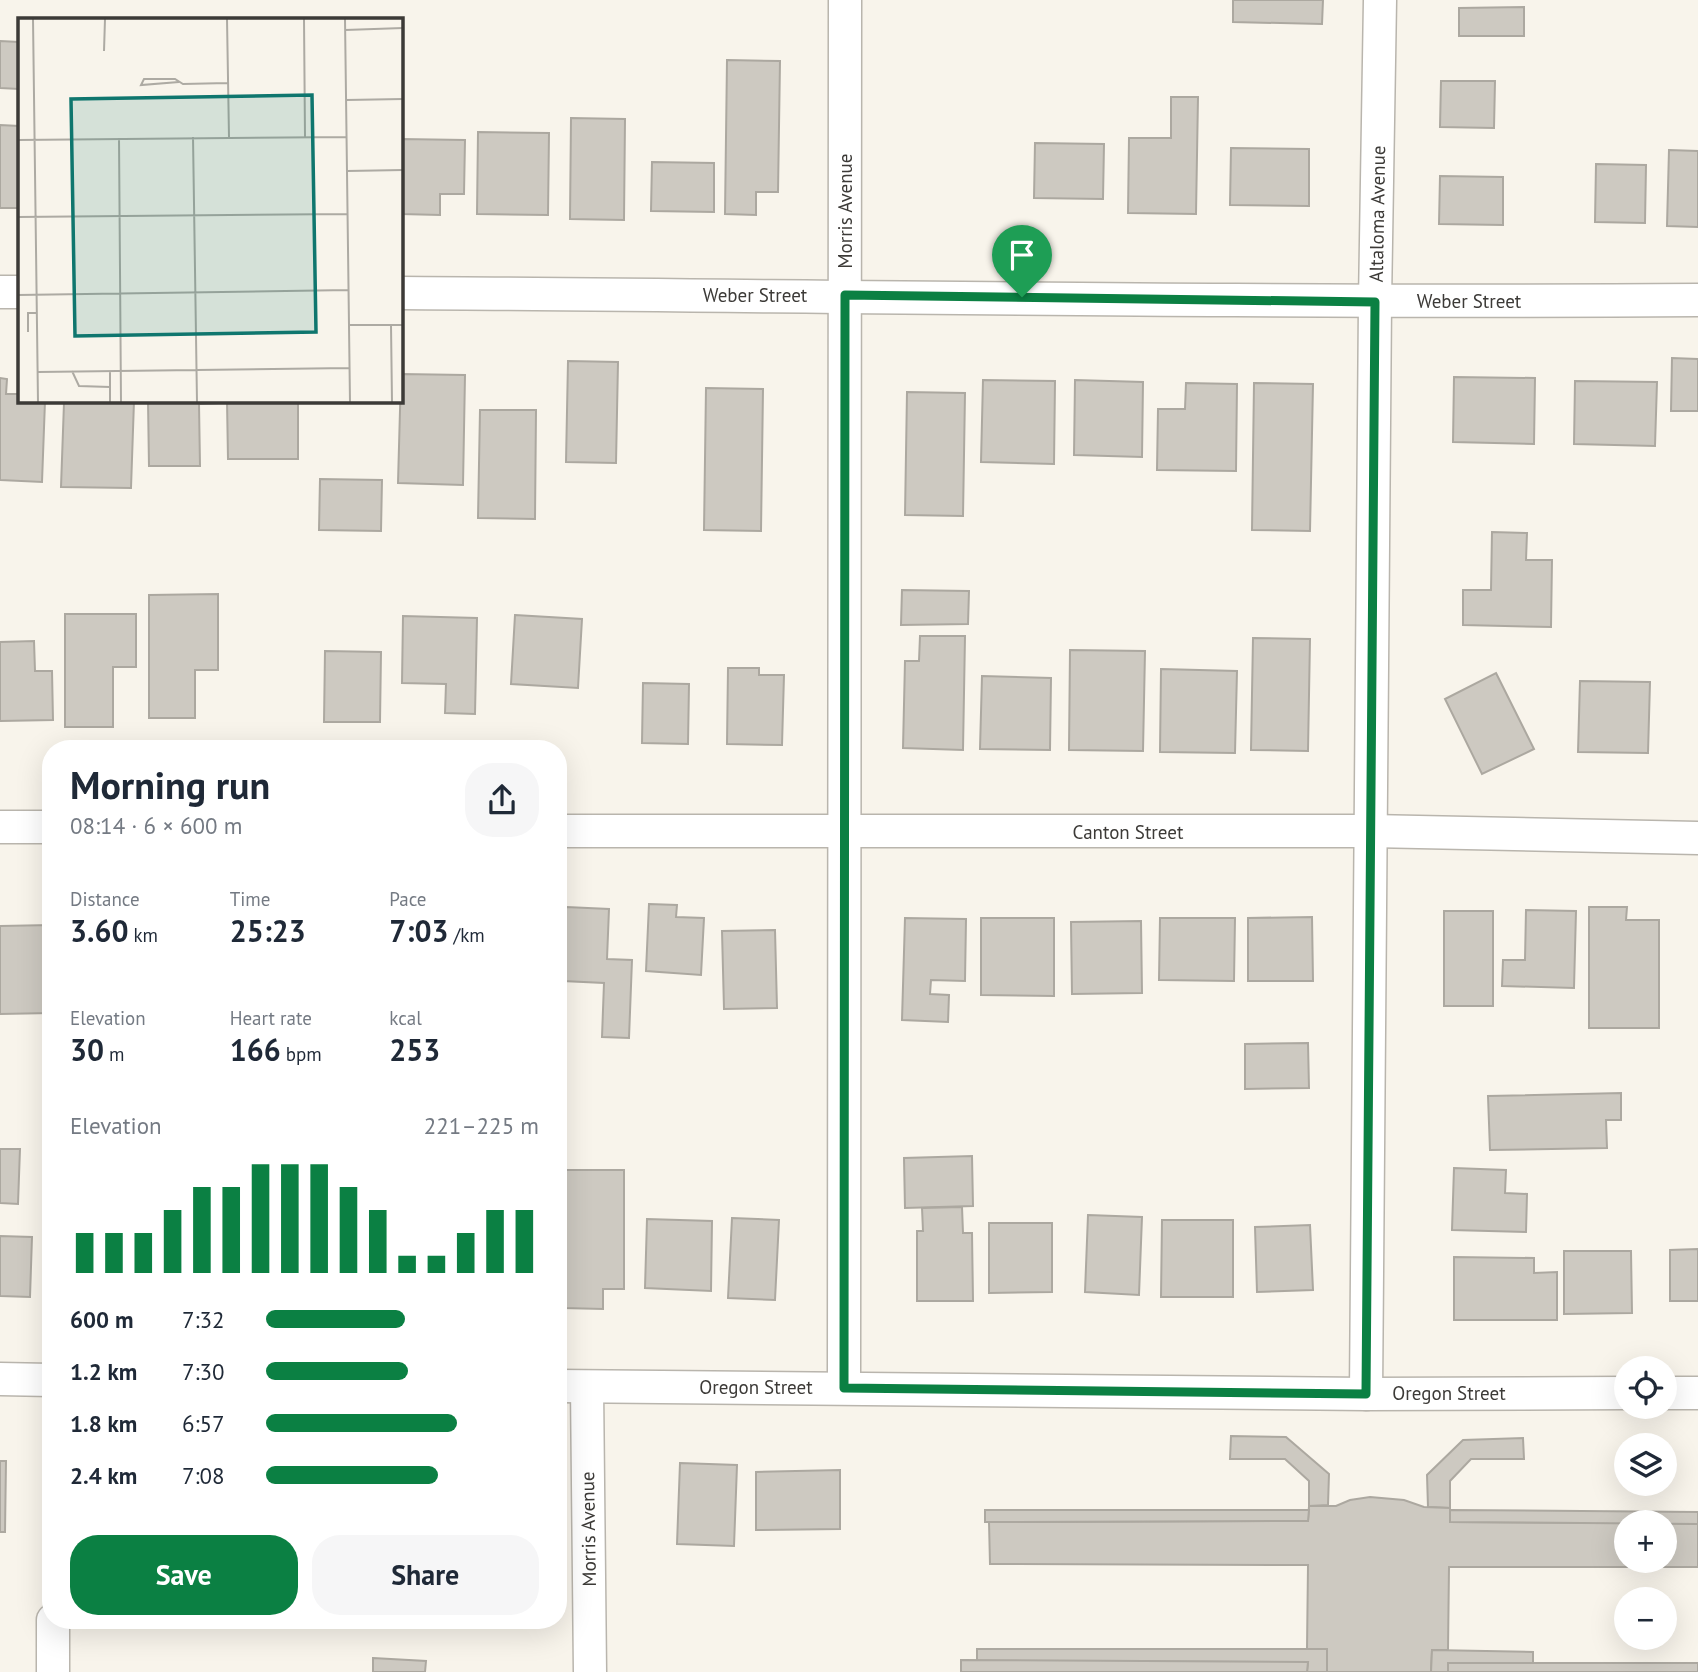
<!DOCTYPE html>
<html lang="en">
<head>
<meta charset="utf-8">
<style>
	:root { --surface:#fff; --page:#f6f6f7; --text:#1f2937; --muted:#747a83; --accent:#0b8043 }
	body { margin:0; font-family:"PT Sans",sans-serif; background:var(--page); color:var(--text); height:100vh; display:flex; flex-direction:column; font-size:26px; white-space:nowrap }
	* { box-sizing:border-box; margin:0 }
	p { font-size:23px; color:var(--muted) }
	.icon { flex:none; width:38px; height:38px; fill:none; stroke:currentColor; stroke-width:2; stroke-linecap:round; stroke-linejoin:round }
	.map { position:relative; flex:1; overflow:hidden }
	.drawer { position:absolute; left:42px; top:740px; width:525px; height:889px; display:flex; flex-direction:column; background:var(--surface); border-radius:28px; box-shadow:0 7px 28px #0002 }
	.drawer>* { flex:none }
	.controls { position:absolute; left:1614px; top:1356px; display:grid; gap:14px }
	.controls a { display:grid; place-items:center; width:63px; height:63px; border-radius:50%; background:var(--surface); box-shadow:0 7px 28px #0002; font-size:35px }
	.pin { position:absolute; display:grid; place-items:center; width:60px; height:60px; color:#fff; margin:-72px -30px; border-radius:50% 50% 50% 0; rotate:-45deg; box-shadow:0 0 7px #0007 }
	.pin .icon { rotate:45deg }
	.round { display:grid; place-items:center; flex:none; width:74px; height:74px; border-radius:28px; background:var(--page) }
	.head { display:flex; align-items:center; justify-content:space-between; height:119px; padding:0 28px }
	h1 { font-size:38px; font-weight:800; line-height:52px }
	.stats { display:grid; grid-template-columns:repeat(3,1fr); gap:10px; height:119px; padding:7px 28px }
	.stats div { display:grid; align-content:center }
	.stats b { font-size:30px; font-weight:800 }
	.stats small { font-size:19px; font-weight:400 }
	.stats p { font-size:19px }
	.chart { height:196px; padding:14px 28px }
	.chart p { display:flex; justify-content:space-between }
	.chart svg { width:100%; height:126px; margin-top:7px; stroke:var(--accent); stroke-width:6 }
	.action { display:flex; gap:14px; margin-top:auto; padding:14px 28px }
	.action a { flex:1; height:80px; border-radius:28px; background:var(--accent); color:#fff; font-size:28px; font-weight:800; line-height:80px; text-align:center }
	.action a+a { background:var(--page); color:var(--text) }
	ul { padding:0 28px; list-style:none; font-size:23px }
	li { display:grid; grid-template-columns:112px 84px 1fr; align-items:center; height:52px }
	li i { height:18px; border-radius:9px; background:var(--accent) }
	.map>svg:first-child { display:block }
</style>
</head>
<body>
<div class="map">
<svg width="1698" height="1672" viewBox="0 0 1698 1672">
	<rect width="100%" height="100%" fill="#f8f4eb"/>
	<g fill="#cdc9c1" stroke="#aca8a0" stroke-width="2">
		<polygon points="1233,0 1323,0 1322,24 1233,22"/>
		<polygon points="1524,7 1524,36 1459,36 1459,8"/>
		<polygon points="0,41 19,42 19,89 0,88"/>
		<polygon points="727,60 780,61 778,192 756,192 756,215 725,214"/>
		<polygon points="1441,81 1495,81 1494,128 1440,127"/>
		<polygon points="1171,97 1198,97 1196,214 1128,213 1129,138 1171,138"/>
		<polygon points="571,118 625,119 624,220 570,219"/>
		<polygon points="0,125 19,126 19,208 0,208"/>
		<polygon points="478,132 549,133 548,215 477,214"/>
		<polygon points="401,139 465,140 464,194 440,194 440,215 401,214"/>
		<polygon points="1035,143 1104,144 1103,199 1034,198"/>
		<polygon points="1231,148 1309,149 1309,206 1230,205"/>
		<polygon points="1669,150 1698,151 1698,227 1667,226"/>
		<polygon points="652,162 714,163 714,212 651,211"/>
		<polygon points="1596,164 1646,165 1645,223 1595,222"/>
		<polygon points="1440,176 1503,177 1503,225 1439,224"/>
		<polygon points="1672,358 1698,359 1698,411 1671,411"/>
		<polygon points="568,361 618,362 616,463 566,462"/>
		<polygon points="401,374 465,375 463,485 398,483"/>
		<polygon points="1454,377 1535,378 1534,444 1453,442"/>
		<polygon points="0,378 7,379 6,394 19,394 19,401 45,401 42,482 0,480"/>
		<polygon points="983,380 1055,381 1054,464 981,462"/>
		<polygon points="1075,380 1143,382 1142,457 1074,455"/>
		<polygon points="1575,381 1657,382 1655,446 1574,444"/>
		<polygon points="1186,383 1237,384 1236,471 1157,470 1158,409 1185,409"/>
		<polygon points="1254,383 1313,384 1310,531 1252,530"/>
		<polygon points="706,388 763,389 761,531 704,530"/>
		<polygon points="907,392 965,393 963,516 905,515"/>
		<polygon points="86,401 134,401 131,488 61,487 64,403 86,403"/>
		<polygon points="148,401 218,401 218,403 199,404 200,466 149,466"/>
		<polygon points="227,401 298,401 298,459 228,459"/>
		<polygon points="480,410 536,410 535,519 478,518"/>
		<polygon points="320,479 382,480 381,531 319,530"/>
		<polygon points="1492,532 1527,533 1526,560 1552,560 1551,627 1463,625 1463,590 1491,590"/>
		<polygon points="902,590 969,591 968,624 901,625"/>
		<polygon points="218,594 218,670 195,670 195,718 149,718 149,595"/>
		<polygon points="65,614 136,614 136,667 113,667 113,727 65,727"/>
		<polygon points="515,615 582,619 578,688 511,684"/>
		<polygon points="403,616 477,618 475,714 445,713 446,684 402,683"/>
		<polygon points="920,636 965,636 963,750 903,748 905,661 919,661"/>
		<polygon points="1253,638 1310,639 1308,751 1251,750"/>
		<polygon points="34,641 35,671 52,671 53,720 0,721 0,642"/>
		<polygon points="1070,650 1145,651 1143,751 1069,750"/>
		<polygon points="325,651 381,652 380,722 324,722"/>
		<polygon points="728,668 759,668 759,675 784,675 782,745 727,744"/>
		<polygon points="1161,669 1237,671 1235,753 1160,752"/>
		<polygon points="1496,673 1534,749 1482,774 1445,699"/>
		<polygon points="982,676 1051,678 1050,750 980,749"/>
		<polygon points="1580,681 1650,682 1648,753 1578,752"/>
		<polygon points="643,683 689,684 688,744 642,743"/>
		<polygon points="649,904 677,905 676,917 704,918 701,975 646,971"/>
		<polygon points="566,907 609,909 607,959 632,960 629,1038 602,1037 604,983 563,981"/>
		<polygon points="1589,907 1627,907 1626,920 1659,920 1659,1028 1589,1028"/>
		<polygon points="1526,910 1576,911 1574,988 1502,986 1503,960 1525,960"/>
		<rect x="1444" y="911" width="49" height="95"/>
		<polygon points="1312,917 1313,981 1248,981 1248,918"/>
		<polygon points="905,918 966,919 965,981 931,980 930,994 949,995 948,1022 902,1020"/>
		<polygon points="981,918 1054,918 1054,996 981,995"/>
		<polygon points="1160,918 1235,918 1234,981 1159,980"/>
		<polygon points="1141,921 1142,993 1072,994 1071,922"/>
		<polygon points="51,925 51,1013 0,1014 0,926"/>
		<polygon points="775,930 777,1008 724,1009 722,931"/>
		<polygon points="1308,1043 1309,1088 1245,1089 1245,1044"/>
		<polygon points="1621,1093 1621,1120 1606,1120 1607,1148 1490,1150 1488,1096"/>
		<polygon points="0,1149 20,1149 18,1204 0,1203"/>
		<polygon points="972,1156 973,1206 905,1208 904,1158"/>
		<polygon points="1454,1168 1506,1170 1505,1193 1527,1194 1526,1232 1452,1230"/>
		<polygon points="563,1170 624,1170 624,1289 603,1289 603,1309 563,1308"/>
		<polygon points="962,1207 963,1233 972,1233 973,1301 917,1301 917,1231 923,1231 922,1208"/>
		<polygon points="1088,1215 1142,1217 1139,1295 1085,1292"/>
		<polygon points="732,1218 779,1220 775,1300 728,1298"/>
		<polygon points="647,1219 712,1221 711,1291 645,1288"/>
		<polygon points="1162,1220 1233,1220 1233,1297 1161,1297"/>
		<polygon points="989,1223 1052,1223 1052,1292 989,1293"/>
		<polygon points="1310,1225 1313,1290 1257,1292 1255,1227"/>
		<polygon points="0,1236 32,1237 30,1297 0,1296"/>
		<polygon points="1698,1249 1698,1301 1670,1301 1670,1250"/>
		<polygon points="1564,1251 1631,1251 1632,1313 1564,1314"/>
		<polygon points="1454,1257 1534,1258 1534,1273 1557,1272 1557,1320 1454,1320"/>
		<polygon points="1231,1436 1286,1437 1329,1474 1328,1505 1309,1506 1309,1481 1285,1459 1230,1459"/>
		<polygon points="1523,1438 1524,1459 1471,1459 1450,1481 1450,1508 1428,1507 1427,1475 1463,1440"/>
		<polygon points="0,1461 6,1461 5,1532 0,1532"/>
		<polygon points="680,1463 737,1465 734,1546 677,1544"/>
		<polygon points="840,1470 840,1529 756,1530 756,1472"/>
		<polygon points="1370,1497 1404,1500 1424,1507 1450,1508 1450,1522 1626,1523 1626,1561 1664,1561 1664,1523 1698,1524 1698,1567 1449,1567 1448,1650 1432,1650 1431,1672 1327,1672 1327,1649 1307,1649 1308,1565 990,1564 989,1522 1308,1521 1309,1506 1336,1506 1350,1500"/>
		<polygon points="985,1510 1309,1510 1308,1521 989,1522 985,1522"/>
		<polygon points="1450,1510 1698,1512 1698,1524 1450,1522"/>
		<polygon points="977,1649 1327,1649 1327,1672 1307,1672 1308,1662 977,1661"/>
		<polygon points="1432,1650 1533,1652 1533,1663 1448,1663 1448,1672 1431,1672"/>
		<polygon points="373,1658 426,1661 425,1672 373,1672"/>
		<polygon points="961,1660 1308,1662 1307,1672 961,1672"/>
		<rect x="1448" y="1663" width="250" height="9"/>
	</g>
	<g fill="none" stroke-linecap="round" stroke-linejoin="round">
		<g stroke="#b9b5ad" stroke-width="35">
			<g id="street">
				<polyline points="0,292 19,292"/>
				<path d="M401 293C833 296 1266 303 1698 300"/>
				<polyline points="0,827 51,827"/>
				<polyline points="558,831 1371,831 1698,838"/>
				<polyline points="0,1379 51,1380"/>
				<polyline points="558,1386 1366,1394 1626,1393"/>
				<polyline points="587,1387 590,1672"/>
				<polyline points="844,1387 845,0"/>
				<polyline points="1664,1393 1698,1393"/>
				<polyline points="1366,1394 1375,302 1380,0"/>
				<polyline points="53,1672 53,1620"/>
			</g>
		</g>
		<use href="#street" stroke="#fff" stroke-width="32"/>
	</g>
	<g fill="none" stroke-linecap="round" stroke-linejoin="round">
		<g stroke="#fff" stroke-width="14">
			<polygon id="route" points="845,295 1375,302 1366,1394 844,1388"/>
		</g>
		<use href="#route" stroke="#0b8043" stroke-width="9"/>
	</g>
	<g text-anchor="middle" stroke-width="5" stroke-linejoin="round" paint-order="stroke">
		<g font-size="19" fill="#3c3a37" stroke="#fff">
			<text transform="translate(845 211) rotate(-90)" y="7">Morris Avenue</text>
			<text transform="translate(1377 214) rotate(-89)" y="7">Altaloma Avenue</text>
			<text x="755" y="302">Weber Street</text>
			<text x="1469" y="308">Weber Street</text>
			<text x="1128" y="839">Canton Street</text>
			<text x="756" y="1394">Oregon Street</text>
			<text x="1449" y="1400">Oregon Street</text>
			<text transform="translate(588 1529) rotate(-91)" y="7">Morris Avenue</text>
		</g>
	</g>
	<g transform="translate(18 18)">
		<rect width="385" height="385" fill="#f8f4eb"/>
		<path fill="none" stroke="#adaaa3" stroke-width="2" d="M15 1 20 384M209 1 211 119M286 1 287 119M327 1 332 384M327 12 385 10M86 33 87 1M161 64 123 67 126 61H157L165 66 210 65M328 82 385 81M175 119 179 384M101 120 103 384M0 122 329 119M329 153 385 152M0 199 330 196M0 277 331 272M331 307H385M373 307 374 384M10 314V295H19M54 353 61 368 92 369M20 354 332 350M92 384V353"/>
		<path fill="#0f766e" fill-opacity="0.15" stroke="#0f766e" stroke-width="3.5" d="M294 77 298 314 57 318 53 81Z"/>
		<rect width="385" height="385" fill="none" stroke="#3c3a37" stroke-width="3.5"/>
	</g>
</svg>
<div class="controls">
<a><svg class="icon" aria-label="locate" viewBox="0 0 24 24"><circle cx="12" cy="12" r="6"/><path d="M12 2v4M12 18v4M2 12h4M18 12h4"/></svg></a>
<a><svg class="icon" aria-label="layers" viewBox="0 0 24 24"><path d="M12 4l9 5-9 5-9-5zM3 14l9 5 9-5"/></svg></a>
<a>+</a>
<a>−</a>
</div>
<div class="pin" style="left:1022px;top:297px;background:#1e9e55"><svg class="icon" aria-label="arrive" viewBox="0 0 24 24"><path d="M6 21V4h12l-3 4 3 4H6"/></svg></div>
<section class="drawer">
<div class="head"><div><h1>Morning run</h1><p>08:14 · 6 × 600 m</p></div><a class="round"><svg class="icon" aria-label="share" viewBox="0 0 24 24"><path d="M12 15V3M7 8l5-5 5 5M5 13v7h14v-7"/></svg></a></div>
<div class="stats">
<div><p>Distance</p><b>3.60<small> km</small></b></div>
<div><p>Time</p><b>25:23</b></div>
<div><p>Pace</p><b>7:03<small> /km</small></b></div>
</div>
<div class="stats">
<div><p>Elevation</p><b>30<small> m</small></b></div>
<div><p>Heart rate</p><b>166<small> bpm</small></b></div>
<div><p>kcal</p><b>253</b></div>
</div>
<div class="chart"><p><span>Elevation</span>221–225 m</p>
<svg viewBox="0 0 160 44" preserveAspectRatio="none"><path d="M5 44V30M15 44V30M25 44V30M35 44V22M45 44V14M55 44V14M65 44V6M75 44V6M85 44V6M95 44V14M105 44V22M115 44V38M125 44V38M135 44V30M145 44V22M155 44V22"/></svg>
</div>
<ul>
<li><b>600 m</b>7:32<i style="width:51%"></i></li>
<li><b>1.2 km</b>7:30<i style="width:52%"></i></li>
<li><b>1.8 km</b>6:57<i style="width:70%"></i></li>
<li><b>2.4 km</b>7:08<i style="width:63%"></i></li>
</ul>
<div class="action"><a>Save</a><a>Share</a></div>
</section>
</div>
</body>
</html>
